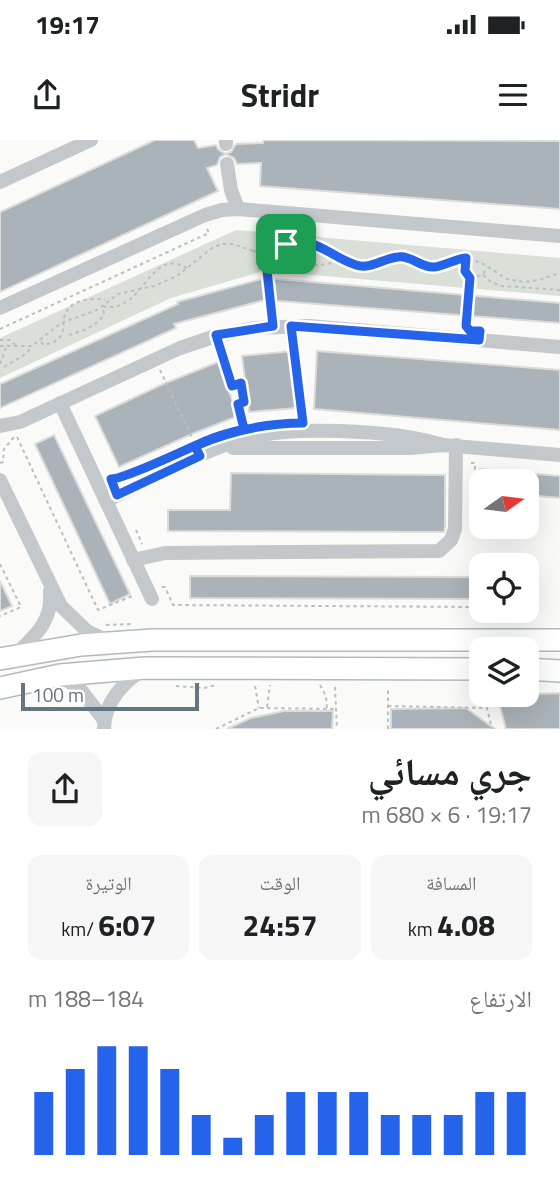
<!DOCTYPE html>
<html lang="ar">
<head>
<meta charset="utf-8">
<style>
	:root { --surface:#fff; --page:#f6f6f6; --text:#202124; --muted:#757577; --accent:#2563eb }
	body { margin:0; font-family:"Titillium Web","Noto Naskh Arabic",sans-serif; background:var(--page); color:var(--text); direction:rtl; height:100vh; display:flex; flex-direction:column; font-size:26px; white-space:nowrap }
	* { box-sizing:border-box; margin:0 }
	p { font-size:23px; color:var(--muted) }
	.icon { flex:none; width:38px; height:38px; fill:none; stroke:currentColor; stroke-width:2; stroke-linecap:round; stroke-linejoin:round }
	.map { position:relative; height:589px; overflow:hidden; direction:ltr }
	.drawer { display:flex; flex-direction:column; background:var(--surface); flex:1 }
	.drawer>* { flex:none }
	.needle { width:46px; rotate:76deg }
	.buttons { position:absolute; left:469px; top:329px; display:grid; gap:14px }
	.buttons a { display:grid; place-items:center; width:70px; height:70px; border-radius:14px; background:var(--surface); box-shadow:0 7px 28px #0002; font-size:35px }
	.scale { position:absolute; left:21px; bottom:18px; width:178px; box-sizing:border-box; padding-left:7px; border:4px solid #657683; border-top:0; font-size:19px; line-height:24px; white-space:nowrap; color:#657683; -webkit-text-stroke:5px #fff; paint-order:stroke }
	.pin { position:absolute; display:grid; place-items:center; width:60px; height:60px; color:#fff; margin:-30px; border-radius:14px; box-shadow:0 4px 10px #0006 }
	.round { display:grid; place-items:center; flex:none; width:74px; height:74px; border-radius:14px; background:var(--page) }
	.head { display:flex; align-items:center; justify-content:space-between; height:119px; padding:0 28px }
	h1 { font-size:38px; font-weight:700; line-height:52px }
	.metrics { display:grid; grid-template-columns:repeat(3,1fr); gap:10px; height:119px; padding:7px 28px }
	.metrics div { display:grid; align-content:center; border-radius:14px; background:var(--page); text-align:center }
	.metrics b { font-size:30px; font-weight:700 }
	.metrics small { font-size:19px; font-weight:400 }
	.metrics p { font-size:19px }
	.chart { height:196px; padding:14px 28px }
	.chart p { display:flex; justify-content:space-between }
	.chart svg { width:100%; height:126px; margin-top:7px; stroke:var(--accent); stroke-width:6 }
	.status { display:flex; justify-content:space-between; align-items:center; height:49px; padding:0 35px; background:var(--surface); direction:ltr }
	.status svg { height:19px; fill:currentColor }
	header { display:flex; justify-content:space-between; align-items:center; height:91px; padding:0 28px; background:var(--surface); font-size:32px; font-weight:700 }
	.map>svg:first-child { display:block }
</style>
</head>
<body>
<div class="status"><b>19:17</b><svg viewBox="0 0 49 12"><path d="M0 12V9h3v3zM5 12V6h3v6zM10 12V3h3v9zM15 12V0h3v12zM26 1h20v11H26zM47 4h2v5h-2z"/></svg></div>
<header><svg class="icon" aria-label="menu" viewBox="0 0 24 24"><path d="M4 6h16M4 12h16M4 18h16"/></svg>Stridr<svg class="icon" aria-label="share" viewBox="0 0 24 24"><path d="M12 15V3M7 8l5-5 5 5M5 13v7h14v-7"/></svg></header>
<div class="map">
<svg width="560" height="589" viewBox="0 0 560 589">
	<rect width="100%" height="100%" fill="#fafaf8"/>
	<polygon fill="#dadfd7" points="236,90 560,118 560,156 277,132 260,132 171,158 0,238 0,198"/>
	<g fill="#aab3b9" stroke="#dcdcda" stroke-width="2">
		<polygon points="155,0 194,0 198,8 216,5 218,9 225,14 231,12 236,4 263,3 263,0 560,1 560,69 260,46 261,23 237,24 234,18 226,14 220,17 217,25 207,28 218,51 0,152 0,72"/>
		<polygon points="265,138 560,163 560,183 265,160 174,184 176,188 0,268 0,244 178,164 177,162"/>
		<polygon points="292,211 297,268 249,272 242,216"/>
		<polygon points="317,211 560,230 560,290 314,269"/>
		<polygon points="218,222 238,276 192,294 119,327 95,276 163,244"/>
		<polygon points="54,295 130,454 110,464 35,304"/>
		<polygon points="480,329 560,336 560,358 527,355 527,341 478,341"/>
		<polygon points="231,333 445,335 445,387 444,392 168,391 168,370 230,370"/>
		<polygon points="190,436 479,437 479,459 190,458"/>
		<polygon points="0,441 12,466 0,471"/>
		<polygon points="560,553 560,589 506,589 498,559 509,555"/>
		<polygon points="466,568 495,589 391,589 391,569"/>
		<polygon points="284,571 333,571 332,589 227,589 251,578"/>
	</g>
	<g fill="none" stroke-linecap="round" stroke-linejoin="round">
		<g stroke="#b3babf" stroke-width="24">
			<g id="secondary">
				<polyline points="0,519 81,505 152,500 560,500"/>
				<polyline points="527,529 560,531"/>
				<polyline points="0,548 60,535 145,528 481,529"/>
			</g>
		</g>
		<g stroke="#bbbfc2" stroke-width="2" stroke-dasharray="3.5 3.5" stroke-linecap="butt">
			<path d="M289 104C300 128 312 128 335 122"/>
			<path d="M291 109C320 102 337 133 365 127"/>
			<polyline points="253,112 277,100 285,103"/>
			<polyline points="265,114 272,175"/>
			<polyline points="465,119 465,131 470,138 483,135 487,127"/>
			<polyline points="483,135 491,142 502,146 560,150"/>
			<path d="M103 166C143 176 149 105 187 128"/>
			<polyline points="466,186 470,138"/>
			<polyline points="0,189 209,93 207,89"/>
			<path d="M69 195C82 191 99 186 104 173L102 168"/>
			<polyline points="293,199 302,277"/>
			<polyline points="0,200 10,200 17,207"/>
			<path d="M41 202 44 205 54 202 61 196C64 189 63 185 64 178 67 160 91 157 105 160"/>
			<polyline points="0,206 32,206 61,183 97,170 118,154 154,146 177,136 212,108 222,104 233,104 259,113 292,102 309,102 353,124 363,126 399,117 411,118 431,127 465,118 482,123 507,139 525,142 539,140 560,133"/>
			<polyline points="220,210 232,246 241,243 244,262 238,264 243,284"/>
			<polyline points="0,224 6,207"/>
			<polyline points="4,227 24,215 32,207"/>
			<polyline points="160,230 195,304"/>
			<polyline points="17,297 98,470 135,455"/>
			<polyline points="0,323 3,322 4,309 14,297"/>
			<polyline points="471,323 475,323 474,362 481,362"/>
			<polyline points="527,366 540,366"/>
			<polyline points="136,390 142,404"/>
			<polyline points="0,424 21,467 0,476"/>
			<polyline points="162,447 165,447 173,465 474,467"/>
			<polyline points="106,485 132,484"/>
			<polyline points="320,545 326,556 327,569"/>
			<polyline points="176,546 204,548 216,545"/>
			<polyline points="255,546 259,568"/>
			<polyline points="335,547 337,589"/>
			<polyline points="388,566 487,568 492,589"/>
			<polyline points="267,567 270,545"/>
			<polyline points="216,589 259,568 336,569"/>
			<polyline points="388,589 388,547"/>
		</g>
		<g stroke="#c3c8cc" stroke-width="14">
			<polyline points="226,0 226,4"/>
			<polyline points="227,24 231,50 238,69"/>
			<polyline points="0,42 91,0"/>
			<polyline points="0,168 205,75 222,70 238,69 560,96"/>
			<polyline points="60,263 152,459"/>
			<polyline points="0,286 20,282 180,208 216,196 254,188 309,186 560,207"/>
			<polyline points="233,308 410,308 443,305 560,315"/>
			<polyline points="0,340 61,466 87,491 108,501"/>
			<path d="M106 361C149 340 191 316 236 301 285 284 394 290 443 305"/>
			<polyline points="133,420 165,413 439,411 451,400 455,389 456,305"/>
			<path d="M15 515C35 496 53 481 50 451"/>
			<polyline points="60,535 81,550 104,580"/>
			<path d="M104 589C104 563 123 542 144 529"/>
		</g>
		<use href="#secondary" stroke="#fff" stroke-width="21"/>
	</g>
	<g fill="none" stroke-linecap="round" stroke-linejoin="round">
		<g stroke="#fff" stroke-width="14">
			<path id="route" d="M286 104 265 112 273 186 216 195 232 246 241 243 244 262 238 264 244 289C232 292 219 295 208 300 191 307 123 340 111 339L117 355 200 316 195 306C230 291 265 283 303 283L291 186 479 200 480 191H470L466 186 470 138 465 131 466 118C454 119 445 126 434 127 421 128 411 115 398 117 384 118 370 130 356 125 330 117 315 95 286 104"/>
		</g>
		<use href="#route" stroke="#2563eb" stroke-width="9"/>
	</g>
</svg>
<div class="buttons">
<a><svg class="needle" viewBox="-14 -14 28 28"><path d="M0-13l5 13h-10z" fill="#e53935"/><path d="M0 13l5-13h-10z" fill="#757577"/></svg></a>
<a><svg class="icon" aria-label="locate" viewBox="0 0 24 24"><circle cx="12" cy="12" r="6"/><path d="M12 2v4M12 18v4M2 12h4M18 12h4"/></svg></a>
<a><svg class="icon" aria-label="layers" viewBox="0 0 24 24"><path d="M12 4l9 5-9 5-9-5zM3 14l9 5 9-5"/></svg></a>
</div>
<div class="scale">100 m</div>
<div class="pin" style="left:286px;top:104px;background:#1e9e55"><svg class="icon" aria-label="arrive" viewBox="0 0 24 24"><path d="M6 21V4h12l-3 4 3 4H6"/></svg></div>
</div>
<section class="drawer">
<div class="head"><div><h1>جري مسائي</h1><p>19:17 · 6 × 680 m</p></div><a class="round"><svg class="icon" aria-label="share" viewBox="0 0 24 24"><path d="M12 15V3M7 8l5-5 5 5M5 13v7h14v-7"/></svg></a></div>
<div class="metrics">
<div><p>المسافة</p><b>4.08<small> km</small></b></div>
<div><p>الوقت</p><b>24:57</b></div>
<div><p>الوتيرة</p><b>6:07<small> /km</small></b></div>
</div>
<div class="chart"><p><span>الارتفاع</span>184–188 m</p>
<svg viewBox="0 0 160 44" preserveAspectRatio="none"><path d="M5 44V22M15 44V14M25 44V6M35 44V6M45 44V14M55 44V30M65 44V38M75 44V30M85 44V22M95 44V22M105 44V22M115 44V30M125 44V30M135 44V30M145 44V22M155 44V22"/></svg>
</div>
</section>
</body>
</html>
